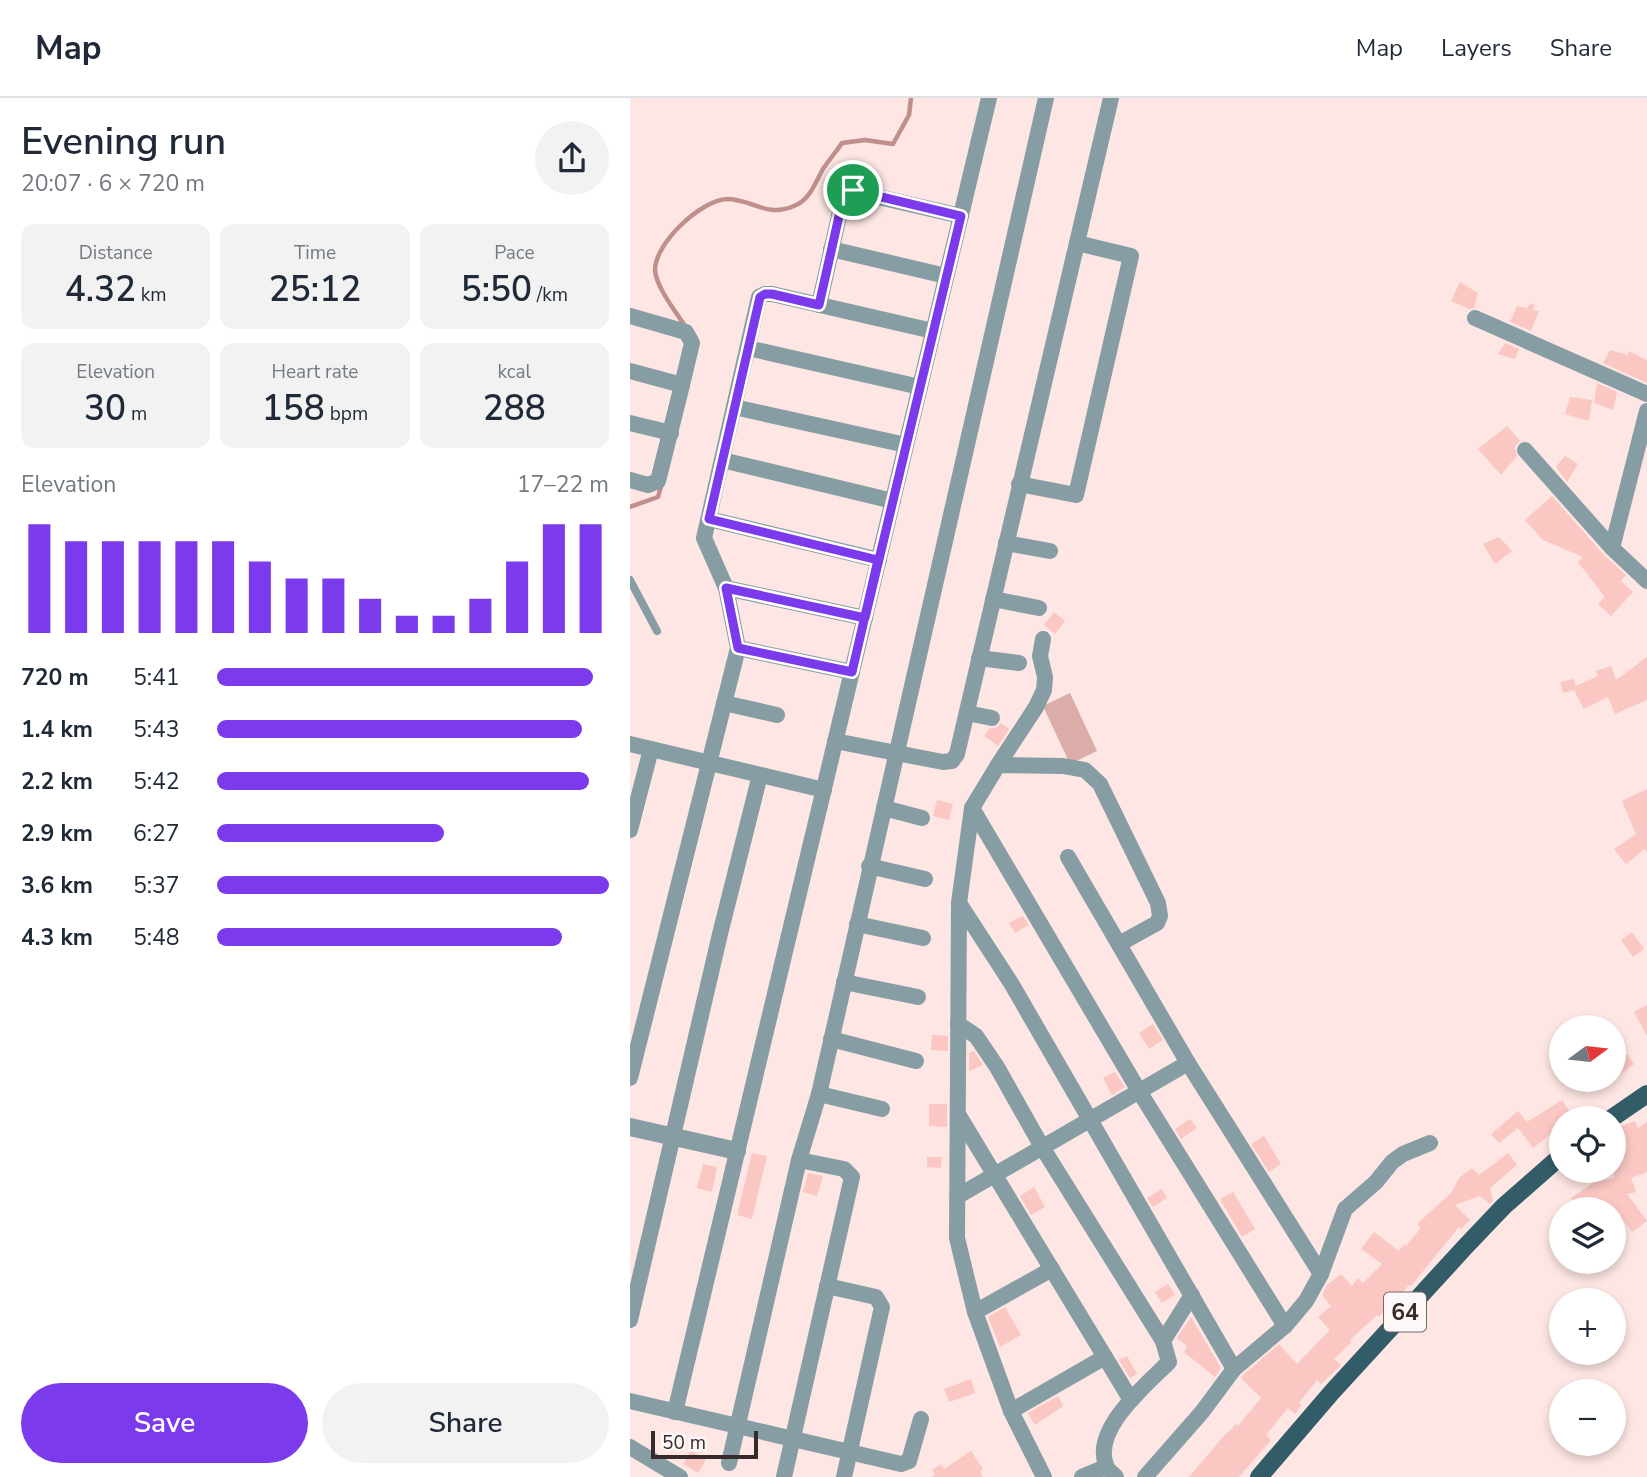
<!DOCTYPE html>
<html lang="en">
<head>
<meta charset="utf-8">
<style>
	:root { --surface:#fff; --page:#f2f2f3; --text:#1f2937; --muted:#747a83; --line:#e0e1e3; --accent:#7c3aed }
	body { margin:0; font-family:"Nunito Sans",sans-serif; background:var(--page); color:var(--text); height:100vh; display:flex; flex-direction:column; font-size:26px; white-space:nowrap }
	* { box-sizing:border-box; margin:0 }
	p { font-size:23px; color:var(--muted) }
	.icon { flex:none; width:38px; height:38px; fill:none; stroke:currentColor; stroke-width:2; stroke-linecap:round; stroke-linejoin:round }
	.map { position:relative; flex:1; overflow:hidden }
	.sheet { display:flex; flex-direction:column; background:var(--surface); width:630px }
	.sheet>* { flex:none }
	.needle { width:46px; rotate:75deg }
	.tools { position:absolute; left:919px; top:917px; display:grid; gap:14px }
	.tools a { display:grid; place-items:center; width:77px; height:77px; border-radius:50%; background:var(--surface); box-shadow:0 4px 10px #0003; font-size:35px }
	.scale { position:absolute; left:21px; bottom:18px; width:107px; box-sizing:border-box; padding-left:7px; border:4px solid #362b2a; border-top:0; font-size:19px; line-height:24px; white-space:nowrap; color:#362b2a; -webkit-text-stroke:5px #fdf7f7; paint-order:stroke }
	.pin { position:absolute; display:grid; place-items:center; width:60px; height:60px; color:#fff; margin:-30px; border:4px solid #fff; border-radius:50%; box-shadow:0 2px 7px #0007 }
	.round { display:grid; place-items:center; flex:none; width:74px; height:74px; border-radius:37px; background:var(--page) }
	.summary { display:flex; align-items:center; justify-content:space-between; height:119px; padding:0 21px }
	h1 { font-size:38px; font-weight:600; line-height:52px }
	.figures { display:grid; grid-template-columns:repeat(3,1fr); gap:10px; height:119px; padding:7px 21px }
	.figures div { display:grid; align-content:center; border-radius:14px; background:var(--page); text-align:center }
	.figures b { font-size:35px; font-weight:600 }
	.figures small { font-size:19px; font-weight:400 }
	.figures p { font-size:19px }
	.chart { height:196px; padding:14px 21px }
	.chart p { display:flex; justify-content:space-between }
	.chart svg { width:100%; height:126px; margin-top:7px; stroke:var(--accent); stroke-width:6 }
	.button { display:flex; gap:14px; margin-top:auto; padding:14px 21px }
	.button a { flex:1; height:80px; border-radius:42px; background:var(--accent); color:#fff; font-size:28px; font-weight:600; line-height:80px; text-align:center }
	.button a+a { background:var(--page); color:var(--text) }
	ul { padding:0 21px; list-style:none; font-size:23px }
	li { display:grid; grid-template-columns:112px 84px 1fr; align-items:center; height:52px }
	li i { height:18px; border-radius:9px; background:var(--accent) }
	header { display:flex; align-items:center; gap:42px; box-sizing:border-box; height:98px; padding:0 35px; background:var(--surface); border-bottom:2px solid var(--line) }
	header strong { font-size:33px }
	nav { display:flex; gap:38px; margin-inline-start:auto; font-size:24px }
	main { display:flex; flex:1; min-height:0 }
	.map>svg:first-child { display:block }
</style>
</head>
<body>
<header>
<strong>Map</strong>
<nav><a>Map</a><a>Layers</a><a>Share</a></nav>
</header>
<main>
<section class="sheet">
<div class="summary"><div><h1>Evening run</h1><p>20:07 · 6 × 720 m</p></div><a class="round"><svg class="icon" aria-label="share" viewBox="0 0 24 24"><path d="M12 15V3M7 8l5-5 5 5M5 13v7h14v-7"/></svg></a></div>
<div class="figures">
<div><p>Distance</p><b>4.32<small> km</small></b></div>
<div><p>Time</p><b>25:12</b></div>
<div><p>Pace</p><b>5:50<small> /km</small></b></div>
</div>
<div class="figures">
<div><p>Elevation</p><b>30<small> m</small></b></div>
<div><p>Heart rate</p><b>158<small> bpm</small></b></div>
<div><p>kcal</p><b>288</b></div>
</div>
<div class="chart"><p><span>Elevation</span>17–22 m</p>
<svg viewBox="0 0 160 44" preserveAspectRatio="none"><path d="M5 44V6M15 44V12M25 44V12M35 44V12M45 44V12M55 44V12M65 44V19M75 44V25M85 44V25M95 44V32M105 44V38M115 44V38M125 44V32M135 44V19M145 44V6M155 44V6"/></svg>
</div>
<ul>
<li><b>720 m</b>5:41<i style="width:96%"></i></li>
<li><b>1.4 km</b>5:43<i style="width:93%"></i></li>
<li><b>2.2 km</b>5:42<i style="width:95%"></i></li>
<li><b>2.9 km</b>6:27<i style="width:58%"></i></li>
<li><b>3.6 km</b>5:37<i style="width:100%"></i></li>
<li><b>4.3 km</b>5:48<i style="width:88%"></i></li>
</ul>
<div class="button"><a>Save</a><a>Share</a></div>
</section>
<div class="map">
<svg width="1017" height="1379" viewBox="0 0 1017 1379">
	<rect width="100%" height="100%" fill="#fde6e3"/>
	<polygon fill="#dbada9" points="440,595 467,653 440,666 413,608"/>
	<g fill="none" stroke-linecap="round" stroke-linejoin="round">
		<g stroke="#bf8f8b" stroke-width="4.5">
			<path d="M55 228C46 214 26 189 25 172 25 145 71 102 97 101 122 101 136 120 164 108 180 102 185 85 193 71 199 62 206 54 212 45L235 42 263 46 279 17 281 0"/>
			<polyline points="0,409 28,399 32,385"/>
		</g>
	</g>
	<g fill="#fac7c2">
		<polygon points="830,184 848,195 844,210 840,211 821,203"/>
		<polygon points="901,205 905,207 903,212 909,213 901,233 880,224 887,208 897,210"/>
		<polygon points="875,245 889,251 885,261 868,256"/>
		<polygon points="980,252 998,257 999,253 1017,262 1017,285 973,265"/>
		<polygon points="967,285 987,294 983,312 964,305"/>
		<polygon points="940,299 962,302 959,323 935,316"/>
		<polygon points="877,328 890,343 885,349 887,358 871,377 848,351"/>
		<polygon points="935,358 948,366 937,384 926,369"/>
		<polygon points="922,398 974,457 996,477 991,483 1003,494 981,518 968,506 975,499 948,464 953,459 913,442 895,422"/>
		<polygon points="869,439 882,453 865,466 853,446"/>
		<polygon points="424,514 435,523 425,536 414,527"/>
		<polygon points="1017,559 1017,602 985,616 978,599 954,611 944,592 933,595 930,584 944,581 946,588 968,578 966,573 981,568 986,582"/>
		<polygon points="371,625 379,631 368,648 354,638 360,630 366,630"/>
		<polygon points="1017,691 1017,755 1015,751 996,766 984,751 1006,736 992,703"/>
		<polygon points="307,702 323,706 319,722 303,718"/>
		<polygon points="393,818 399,827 385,835 379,825"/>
		<polygon points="1002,834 1014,851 1003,859 991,842"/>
		<polygon points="1017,907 1017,938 1004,914"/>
		<polygon points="523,926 533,942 519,951 509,935"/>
		<polygon points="302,937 318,938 318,953 301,952"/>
		<polygon points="344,953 353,967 339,973 339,955"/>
		<polygon points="997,956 1004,966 984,981 984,966"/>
		<polygon points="485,974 495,989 482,997 473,980"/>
		<polygon points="932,1002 944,1020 931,1020 931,1034 923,1039 921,1036 903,1050 888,1030 869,1045 861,1036 888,1013 897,1024"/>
		<polygon points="299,1006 317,1006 317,1029 299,1028"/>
		<polygon points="560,1021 567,1030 551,1041 545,1031"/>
		<polygon points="1005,1023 1008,1030 1017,1024 1017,1074 1001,1080 1006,1094 997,1096 1017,1123 1002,1134 989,1117 984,1120 984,1111 971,1111 968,1105 960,1111 949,1111 941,1100 963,1085 984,1080 984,1043 994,1040 989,1029"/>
		<polygon points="634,1038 651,1066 639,1074 621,1046"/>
		<polygon points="122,1055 137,1058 122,1121 107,1117"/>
		<polygon points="878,1055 887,1067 860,1090 863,1103 860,1106 850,1098 825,1107 840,1122 831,1131 829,1129 781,1188 779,1187 749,1219 747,1217 720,1242 722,1244 704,1261 711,1267 691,1286 687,1282 669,1305 672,1307 665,1316 658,1310 636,1337 641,1342 609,1379 559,1379 598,1333 599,1334 606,1326 608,1328 631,1300 611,1280 612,1278 649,1246 667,1266 700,1232 688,1219 701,1208 692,1197 697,1187 711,1176 722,1188 728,1180 733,1185 752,1166 731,1151 744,1134 769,1153 774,1146 776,1148 791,1130 787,1126 821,1095 829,1080 842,1070 849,1077"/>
		<polygon points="297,1059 312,1059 311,1070 297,1069"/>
		<polygon points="73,1066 87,1069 82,1094 67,1090"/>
		<polygon points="178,1075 193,1078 187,1098 173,1094"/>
		<polygon points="404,1089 415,1109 401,1117 390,1098"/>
		<polygon points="532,1091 537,1100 523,1109 517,1100"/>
		<polygon points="603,1094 625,1131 612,1139 590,1101"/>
		<polygon points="538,1186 545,1197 532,1205 525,1194"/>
		<polygon points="375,1209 391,1237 370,1249 358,1219"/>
		<polygon points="561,1219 591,1270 585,1279 554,1254 557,1248 547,1240"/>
		<polygon points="497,1258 507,1276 500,1280 489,1262"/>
		<polygon points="341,1281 345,1295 319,1304 314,1291"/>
		<polygon points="428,1298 433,1308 405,1327 398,1315"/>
		<polygon points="61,1352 76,1362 68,1375 53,1366"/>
		<polygon points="341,1353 353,1371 350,1374 353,1379 301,1379 305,1377 302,1372 311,1366 314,1371"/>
	</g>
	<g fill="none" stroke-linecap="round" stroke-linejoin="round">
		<polyline stroke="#879da4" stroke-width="8" points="0,482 27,533"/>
		<g stroke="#879da4" stroke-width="16">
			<polyline points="201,151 316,178"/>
			<polyline points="189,207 214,96 218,92 331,118"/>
			<polyline points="0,218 56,234 62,245 52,287"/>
			<polyline points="845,220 1017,296"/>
			<polyline points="118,250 290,289"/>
			<polyline points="0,273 52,287 28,383 18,387 0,382"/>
			<polyline points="104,309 276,347"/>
			<polyline points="0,325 41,335"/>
			<polyline points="895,352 982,450 1017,483"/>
			<polyline points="92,362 263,403"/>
			<polyline points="389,386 446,397 501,158 447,145"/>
			<polyline points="79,421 249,462"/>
			<polyline points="376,445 420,453"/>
			<polyline points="982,450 1017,313"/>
			<polyline points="96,490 235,520"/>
			<polyline points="363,501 409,510"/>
			<polyline points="108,550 222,574"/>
			<polyline points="349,560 389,565"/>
			<polyline points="94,605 147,617"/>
			<polyline points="337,615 362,620"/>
			<polyline points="205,643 313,664 322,663 327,656 481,0"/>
			<polyline points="0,646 194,692"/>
			<polyline points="368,667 406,609 414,592 415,579 410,558 413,541"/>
			<polyline points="254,710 292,720"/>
			<polyline points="342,710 509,993 655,1228"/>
			<polyline points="0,732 21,651"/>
			<polyline points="438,759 558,965 691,1176"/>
			<polyline points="239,768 295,781"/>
			<polyline points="329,805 381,885 604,1271"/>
			<polyline points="227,826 293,840"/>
			<polyline points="214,884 288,899"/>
			<polyline points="328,926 346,938 367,969 412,1049 533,1243"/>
			<polyline points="201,941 286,963"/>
			<polyline points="0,980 108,550 96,490 74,440 129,199 135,196 142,196 303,233"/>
			<polyline points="189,996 252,1011"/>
			<polyline points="329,1018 501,1302"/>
			<polyline points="328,1098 558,965"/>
			<polyline points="197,1188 246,1199 252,1209 214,1379"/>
			<polyline points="345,1214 422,1171"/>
			<polyline points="0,1222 90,836 130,677"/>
			<polyline points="0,1303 271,1366 279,1363 291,1321"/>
			<polyline points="381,1313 475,1259"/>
			<polyline points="45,1314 359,0"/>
			<polyline points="0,1349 50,1379"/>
			<polyline points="99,1365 169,1062 189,996 416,0"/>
			<polyline points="154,1379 222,1079 214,1071 169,1062"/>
			<polyline points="414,1379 381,1313 345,1214 327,1140 329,805 342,710 368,667 433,668 455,672 470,686 528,805 530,818 527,825 489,846"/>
			<polyline points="452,1379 476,1369"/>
			<path d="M486 1379C483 1375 477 1372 476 1367 462 1331 517 1286 539 1264L533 1243 562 1197"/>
			<polyline points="515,1379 572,1314 604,1271 655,1228 676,1203 691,1176 715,1111 746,1084 762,1064 773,1056 800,1045"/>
		</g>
		<polyline stroke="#879da4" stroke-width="18" points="0,1029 107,1053"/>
		<g stroke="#335c69" stroke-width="18">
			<polyline points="982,1020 1017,996"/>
			<polyline points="629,1379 702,1294 835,1149 874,1108 931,1058"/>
		</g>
	</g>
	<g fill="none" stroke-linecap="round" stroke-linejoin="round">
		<g stroke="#fff" stroke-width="14">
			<polyline id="route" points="223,92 331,118 235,520 96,490 108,550 222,574 248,462 79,421 130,199 135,196 142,196 189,207 214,96 223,92"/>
		</g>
		<use href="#route" stroke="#7c3aed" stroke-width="9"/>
	</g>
	<g text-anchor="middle" stroke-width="5" stroke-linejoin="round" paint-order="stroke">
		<rect fill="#fdf7f7" stroke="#726868" stroke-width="2" x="754" y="1194.5" width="42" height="39" rx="5"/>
		<g font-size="23" font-weight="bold" fill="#362b2a">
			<text x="775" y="1222">64</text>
		</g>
	</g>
</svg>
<div class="tools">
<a><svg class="needle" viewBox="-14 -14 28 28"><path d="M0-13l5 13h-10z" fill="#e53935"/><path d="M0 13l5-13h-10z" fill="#747a83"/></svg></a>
<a><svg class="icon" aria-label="locate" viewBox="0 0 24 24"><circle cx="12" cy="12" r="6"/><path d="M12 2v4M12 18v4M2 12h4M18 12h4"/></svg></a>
<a><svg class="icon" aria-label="layers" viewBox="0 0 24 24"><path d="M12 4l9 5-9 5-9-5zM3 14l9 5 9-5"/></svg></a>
<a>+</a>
<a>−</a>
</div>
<div class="scale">50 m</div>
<div class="pin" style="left:223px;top:92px;background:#1e9e55"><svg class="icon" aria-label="arrive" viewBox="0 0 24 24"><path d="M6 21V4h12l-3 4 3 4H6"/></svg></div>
</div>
</main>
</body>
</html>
